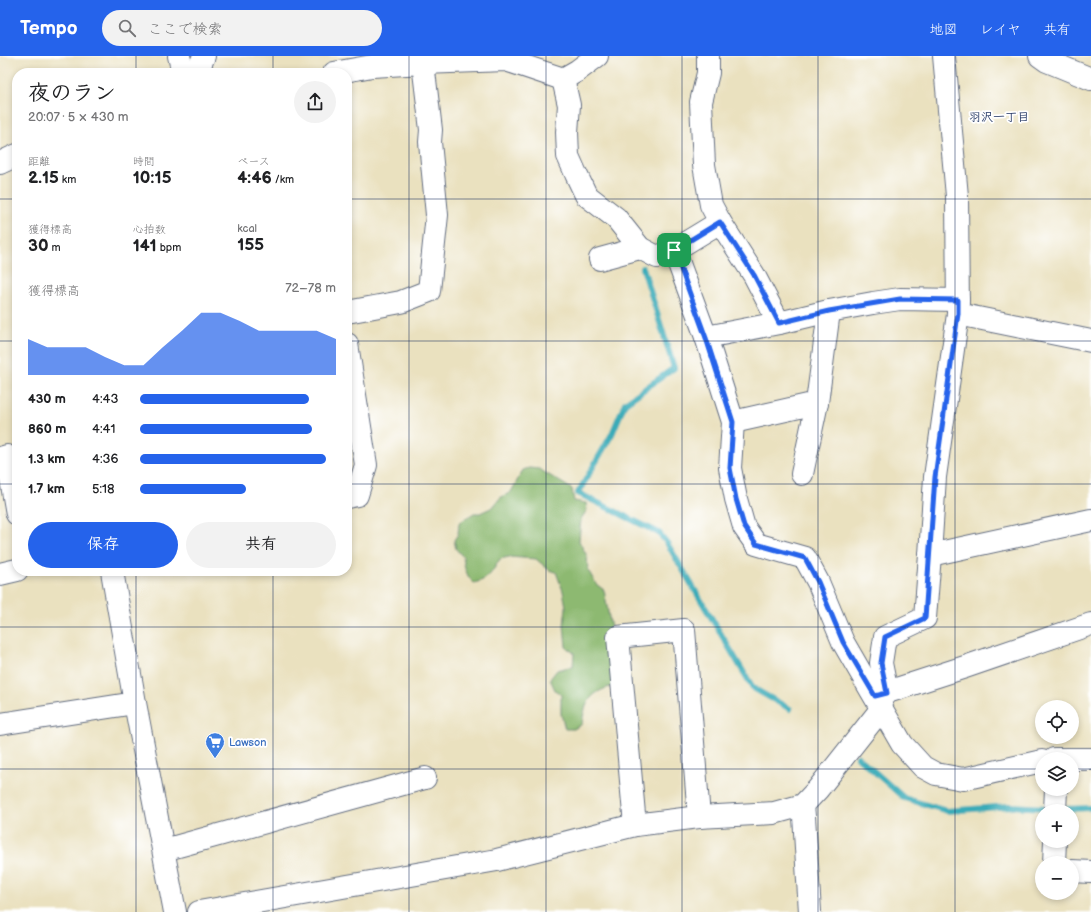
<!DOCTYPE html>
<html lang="ja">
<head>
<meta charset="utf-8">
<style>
	:root { --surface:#fff; --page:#f2f2f2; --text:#202124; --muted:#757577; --accent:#2563eb }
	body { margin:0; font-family:"Balsamiq Sans","Klee One",sans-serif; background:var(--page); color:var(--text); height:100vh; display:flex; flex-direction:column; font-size:15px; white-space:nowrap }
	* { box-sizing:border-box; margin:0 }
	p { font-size:13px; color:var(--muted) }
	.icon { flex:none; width:22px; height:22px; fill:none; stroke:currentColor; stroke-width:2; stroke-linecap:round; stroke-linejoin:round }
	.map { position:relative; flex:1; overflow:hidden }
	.sheet { position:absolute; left:12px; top:12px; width:340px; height:508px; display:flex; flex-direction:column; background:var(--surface); border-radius:16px; box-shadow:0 2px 6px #0003 }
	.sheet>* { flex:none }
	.fabs { position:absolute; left:1035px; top:644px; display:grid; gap:8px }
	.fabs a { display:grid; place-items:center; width:44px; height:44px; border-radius:50%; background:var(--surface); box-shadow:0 2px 6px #0003; font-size:20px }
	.pin { position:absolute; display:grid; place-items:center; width:34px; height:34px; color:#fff; margin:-17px; border-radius:8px; box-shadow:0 2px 6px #0006 }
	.round { display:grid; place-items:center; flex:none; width:42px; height:42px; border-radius:21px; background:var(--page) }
	.head { display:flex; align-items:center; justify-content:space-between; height:68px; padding:0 16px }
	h1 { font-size:22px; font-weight:800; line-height:30px }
	.stats { display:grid; grid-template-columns:repeat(3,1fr); gap:6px; height:68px; padding:4px 16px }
	.stats div { display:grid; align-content:center }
	.stats b { font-size:17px; font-weight:800 }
	.stats small { font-size:11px; font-weight:400 }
	.stats p { font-size:11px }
	.chart { height:112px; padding:8px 16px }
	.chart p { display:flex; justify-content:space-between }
	.chart svg { width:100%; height:72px; margin-top:4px; fill:var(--accent); opacity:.7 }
	.button { display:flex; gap:8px; margin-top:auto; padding:8px 16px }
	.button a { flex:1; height:46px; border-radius:24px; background:var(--accent); color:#fff; font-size:16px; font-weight:800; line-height:46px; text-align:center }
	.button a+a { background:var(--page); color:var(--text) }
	ul { padding:0 16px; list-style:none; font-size:13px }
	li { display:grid; grid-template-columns:64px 48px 1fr; align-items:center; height:30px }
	li i { height:10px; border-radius:5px; background:var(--accent) }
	header { display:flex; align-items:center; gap:24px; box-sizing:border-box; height:56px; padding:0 20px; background:var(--accent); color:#fff }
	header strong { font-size:19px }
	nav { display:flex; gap:22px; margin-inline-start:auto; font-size:14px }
	.search { width:280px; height:36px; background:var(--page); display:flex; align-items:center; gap:10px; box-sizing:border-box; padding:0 14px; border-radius:22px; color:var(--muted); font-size:15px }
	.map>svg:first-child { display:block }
</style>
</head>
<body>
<header>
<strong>Tempo</strong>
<div class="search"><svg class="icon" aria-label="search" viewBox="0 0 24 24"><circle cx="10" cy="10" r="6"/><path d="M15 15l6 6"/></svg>ここで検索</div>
<nav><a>地図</a><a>レイヤ</a><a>共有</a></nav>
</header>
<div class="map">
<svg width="1091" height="856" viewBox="0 0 1091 856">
	<rect width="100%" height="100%" fill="#fff"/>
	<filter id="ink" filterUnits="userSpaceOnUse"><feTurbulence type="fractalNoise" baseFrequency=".025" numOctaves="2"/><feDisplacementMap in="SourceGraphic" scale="8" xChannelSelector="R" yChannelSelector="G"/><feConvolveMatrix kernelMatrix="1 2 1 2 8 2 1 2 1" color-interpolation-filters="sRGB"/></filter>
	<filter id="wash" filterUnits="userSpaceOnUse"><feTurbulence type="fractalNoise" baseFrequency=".012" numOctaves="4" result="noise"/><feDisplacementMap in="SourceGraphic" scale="16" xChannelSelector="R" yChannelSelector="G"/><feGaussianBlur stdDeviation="0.9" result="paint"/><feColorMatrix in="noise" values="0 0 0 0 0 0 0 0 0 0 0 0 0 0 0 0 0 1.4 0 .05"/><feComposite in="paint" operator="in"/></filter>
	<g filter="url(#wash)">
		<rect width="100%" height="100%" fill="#eae1bf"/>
		<path fill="#8db971" stroke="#547468" d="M529 412 539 413 572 433 574 445 586 447 587 454 581 463 579 485 587 500 588 514 596 528 604 534 611 572 609 580 613 630C591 636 585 645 582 668L574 673H565L561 658V639L555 634 550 623 557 614 573 610 574 597 566 591 564 569 566 551 563 535 556 516 549 514 536 503 509 501 500 503C491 517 490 523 474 527L469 522 465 513 463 501 456 493 454 484 458 478 459 467 474 457H480L493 451 500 442 511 436 523 414Z"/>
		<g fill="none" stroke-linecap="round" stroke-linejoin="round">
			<g stroke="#3babb8" stroke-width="6">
				<polyline points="643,212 674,312 625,347 612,378 578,437 659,477 667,487 753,632 790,653"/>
				<polyline points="858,701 904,742 947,755 1010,750 1065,753 1091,752"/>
			</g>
		</g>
	</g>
	<g filter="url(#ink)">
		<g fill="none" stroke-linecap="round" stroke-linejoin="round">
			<g stroke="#636d80" stroke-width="24">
				<g id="minor">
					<polyline points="708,0 708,17 701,46 704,109 711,149 720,166 754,219 779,267"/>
					<polyline points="944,0 957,140 958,258 935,421 930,499 1091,464"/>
					<polyline points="1040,0 1047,5 1091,23"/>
					<polyline points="194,17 198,14 204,0"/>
					<polyline points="334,17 372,10 423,7 506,4 563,23 577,15 597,0"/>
					<polyline points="563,23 569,49 567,76 568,100 576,118 586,139 616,162 640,192"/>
					<polyline points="0,107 17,99"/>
					<polyline points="674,194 720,166"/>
					<polyline points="600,203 640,192 657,201 674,194 706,281 733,366 730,412 736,443 744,471 756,488 805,502 818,526 843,586 902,688 923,711 936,718 963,723 1042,705"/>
					<polyline points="347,256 401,246 429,235 437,159 430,86 431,74 423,7"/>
					<polyline points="958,258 1091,285"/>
					<polyline points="706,281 779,267 829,255 873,247 900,243 958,244"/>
					<polyline points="347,288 366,409 357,439 347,441"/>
					<polyline points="733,366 817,347"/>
					<polyline points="0,402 7,400 17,458"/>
					<polyline points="802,418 817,347 829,255"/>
					<polyline points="0,518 17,514"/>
					<polyline points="887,637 881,607 885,581 925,562 930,499"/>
					<polyline points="875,640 965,611 1091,568"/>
					<polyline points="0,668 135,647"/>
					<polyline points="1054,703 1091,703"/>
					<polyline points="803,749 804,760 810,856"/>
					<polyline points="1055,755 1056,733"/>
					<polyline points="635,769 618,581 684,574 699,761"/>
					<polyline points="164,794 425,722"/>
					<polyline points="1054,807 1055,785"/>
					<polyline points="1072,815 1091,816"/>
					<polyline points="199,856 497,804 635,769 699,761 774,757 803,749 818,733 882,652"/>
				</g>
			</g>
			<g stroke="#636d80" stroke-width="24">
				<g id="tertiary">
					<polyline points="179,0 183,17"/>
					<polyline points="112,515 135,647 175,856"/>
				</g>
			</g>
			<use href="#minor" stroke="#fff" stroke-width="22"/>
			<use href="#tertiary" stroke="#fff" stroke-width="22"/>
		</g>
	</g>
	<g fill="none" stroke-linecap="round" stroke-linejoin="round" filter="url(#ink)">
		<g stroke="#fff" stroke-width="8">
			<polygon id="route" points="720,166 754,219 779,267 829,255 900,243 958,244 958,258 935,421 925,562 885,581 881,607 887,637 875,640 843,586 818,526 805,502 756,488 744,470 736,443 730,412 733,366 706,282 674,194"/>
		</g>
		<use href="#route" stroke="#2563eb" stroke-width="5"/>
	</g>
	<path fill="none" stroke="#1b2f5e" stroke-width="1" stroke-opacity="0.55" d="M136 0V17M273 0V17M409 0V856M546 0V856M682 0V856M818 0V856M955 0V856M0 143H17M347 143H1091M0 285H17M347 285H1091M0 428H17M347 428H1091M136 515V856M273 515V856M0 571H1091M0 713H1042M1072 713H1091"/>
	<defs>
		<g id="supermarket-pin" transform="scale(1)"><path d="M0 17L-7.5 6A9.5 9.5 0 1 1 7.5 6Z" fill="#3f7fe0" stroke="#fff"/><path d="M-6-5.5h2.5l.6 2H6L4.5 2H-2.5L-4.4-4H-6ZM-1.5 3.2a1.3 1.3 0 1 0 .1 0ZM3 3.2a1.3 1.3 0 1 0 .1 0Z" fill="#fff"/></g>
	</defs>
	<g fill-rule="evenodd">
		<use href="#supermarket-pin" x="215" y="686"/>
	</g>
	<g text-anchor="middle" stroke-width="3.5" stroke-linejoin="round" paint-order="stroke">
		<g font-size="11" fill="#366cbe" stroke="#fff" text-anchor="start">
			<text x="229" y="690">Lawson</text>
		</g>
		<g font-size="12" font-weight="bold" fill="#1b2f5e" stroke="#fff">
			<text x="999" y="65">羽沢一丁目</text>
		</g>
	</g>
</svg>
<div class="fabs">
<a><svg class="icon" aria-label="locate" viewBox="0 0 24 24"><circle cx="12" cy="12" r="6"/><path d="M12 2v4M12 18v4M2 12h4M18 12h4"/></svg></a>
<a><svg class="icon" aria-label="layers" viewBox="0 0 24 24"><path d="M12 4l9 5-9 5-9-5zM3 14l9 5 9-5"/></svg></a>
<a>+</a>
<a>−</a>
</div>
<div class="pin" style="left:674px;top:194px;background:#1e9e55"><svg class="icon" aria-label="arrive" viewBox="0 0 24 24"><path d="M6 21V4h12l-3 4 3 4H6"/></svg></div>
<section class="sheet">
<div class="head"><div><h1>夜のラン</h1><p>20:07 · 5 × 430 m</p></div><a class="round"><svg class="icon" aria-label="share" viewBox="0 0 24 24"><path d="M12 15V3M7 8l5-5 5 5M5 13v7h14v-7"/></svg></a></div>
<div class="stats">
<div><p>距離</p><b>2.15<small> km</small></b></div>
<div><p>時間</p><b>10:15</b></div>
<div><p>ペース</p><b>4:46<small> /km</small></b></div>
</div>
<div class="stats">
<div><p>獲得標高</p><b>30<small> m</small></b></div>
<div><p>心拍数</p><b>141<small> bpm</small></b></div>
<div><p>kcal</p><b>155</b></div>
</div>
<div class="chart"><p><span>獲得標高</span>72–78 m</p>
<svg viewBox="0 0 160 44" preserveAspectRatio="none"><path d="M0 44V22L10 27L20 27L30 27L40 33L50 38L60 38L70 27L80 17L90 6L100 6L110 11L120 17L130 17L140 17L150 17L160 22V44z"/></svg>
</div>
<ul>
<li><b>430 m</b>4:43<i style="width:86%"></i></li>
<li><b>860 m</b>4:41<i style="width:88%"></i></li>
<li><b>1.3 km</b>4:36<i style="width:95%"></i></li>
<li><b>1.7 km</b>5:18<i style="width:54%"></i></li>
</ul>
<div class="button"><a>保存</a><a>共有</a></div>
</section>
</div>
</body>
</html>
